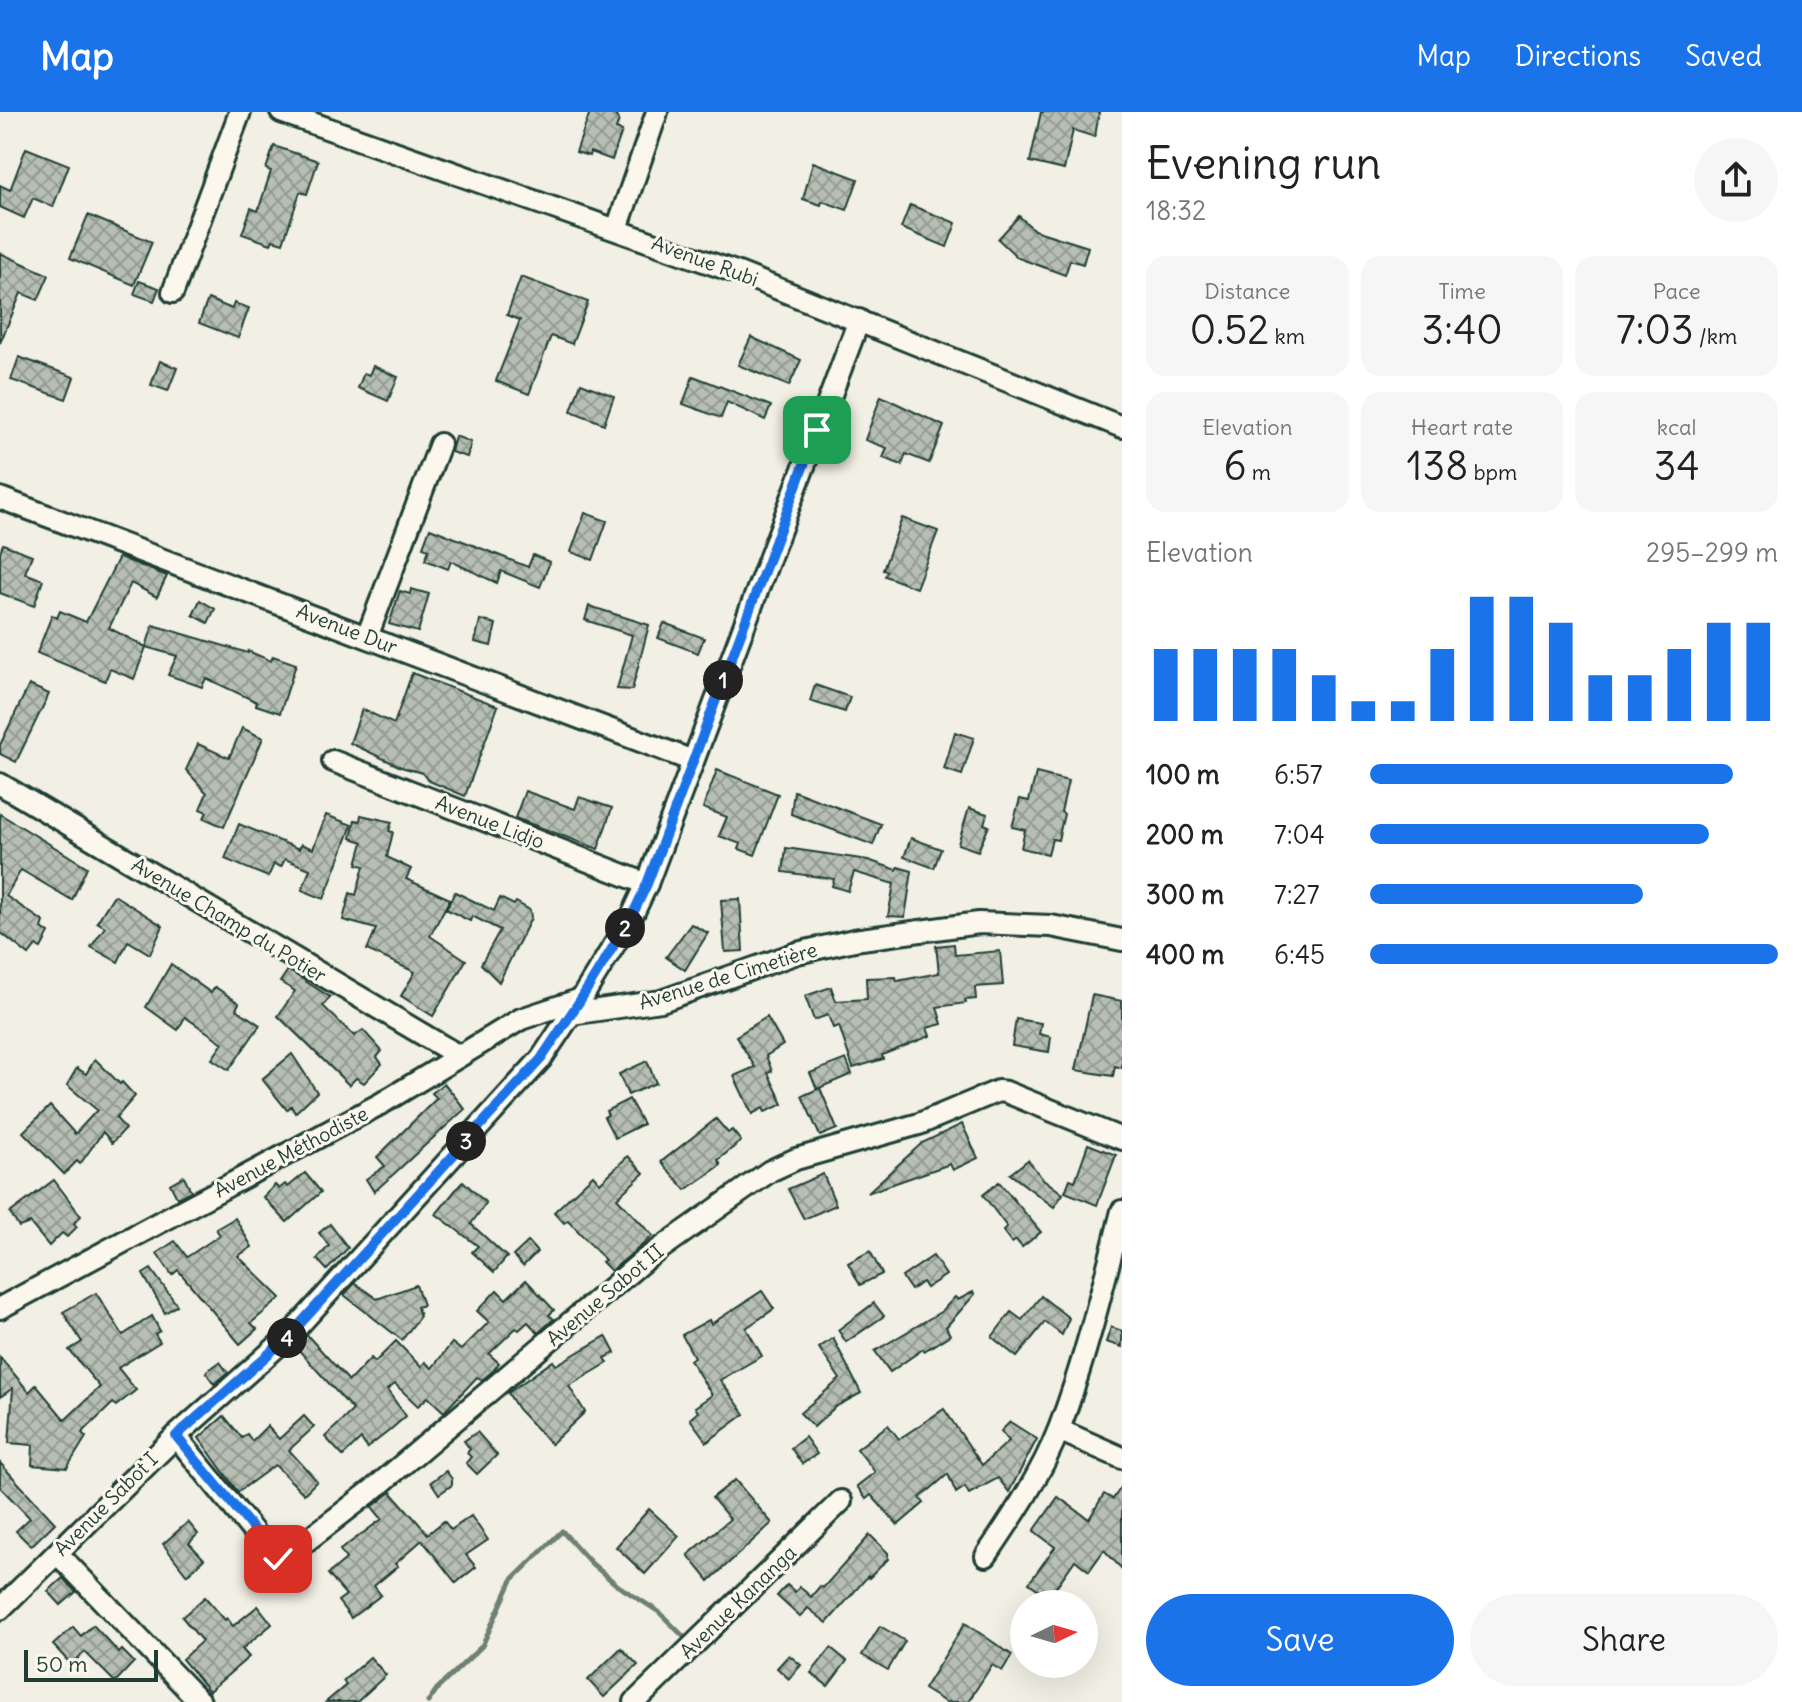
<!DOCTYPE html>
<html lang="en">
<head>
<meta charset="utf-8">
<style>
	:root { --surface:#fff; --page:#f6f6f6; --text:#222; --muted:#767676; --accent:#1a73e8 }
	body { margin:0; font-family:Delius,sans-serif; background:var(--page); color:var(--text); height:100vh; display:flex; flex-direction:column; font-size:30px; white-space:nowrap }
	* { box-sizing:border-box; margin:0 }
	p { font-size:26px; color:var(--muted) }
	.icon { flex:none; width:44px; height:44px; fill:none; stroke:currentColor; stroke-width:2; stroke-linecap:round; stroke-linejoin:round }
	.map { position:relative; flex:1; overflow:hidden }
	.sheet { display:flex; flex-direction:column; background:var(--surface); width:680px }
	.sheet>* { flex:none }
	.needle { width:52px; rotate:85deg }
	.controls { position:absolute; left:1010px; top:1478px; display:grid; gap:16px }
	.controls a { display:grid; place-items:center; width:88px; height:88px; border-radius:50%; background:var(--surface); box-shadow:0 8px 32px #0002; font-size:40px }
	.scale { position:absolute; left:24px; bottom:20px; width:134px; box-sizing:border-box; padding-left:8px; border:4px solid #1f3d34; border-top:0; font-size:22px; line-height:28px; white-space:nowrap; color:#1f3d34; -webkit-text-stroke:6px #fbf7ec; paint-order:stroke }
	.pin { position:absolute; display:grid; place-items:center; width:68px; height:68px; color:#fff; margin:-34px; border-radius:16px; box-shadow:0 4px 12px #0006 }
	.km { position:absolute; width:40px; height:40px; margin:-20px; border-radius:50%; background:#222; color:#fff; font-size:22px; line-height:40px; text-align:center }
	.round { display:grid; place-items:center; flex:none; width:84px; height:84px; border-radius:42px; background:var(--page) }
	.summary { display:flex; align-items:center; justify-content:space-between; height:136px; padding:0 24px }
	h1 { font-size:44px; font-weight:600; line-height:60px }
	.metrics { display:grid; grid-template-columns:repeat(3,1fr); gap:12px; height:136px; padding:8px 24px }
	.metrics div { display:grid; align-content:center; border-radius:20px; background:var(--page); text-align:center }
	.metrics b { font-size:40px; font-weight:600 }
	.metrics small { font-size:22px; font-weight:400 }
	.metrics p { font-size:22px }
	.chart { height:224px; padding:16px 24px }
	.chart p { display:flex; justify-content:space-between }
	.chart svg { width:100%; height:144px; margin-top:8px; stroke:var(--accent); stroke-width:6 }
	.button { display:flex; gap:16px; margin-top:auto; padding:16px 24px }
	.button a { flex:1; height:92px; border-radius:48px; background:var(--accent); color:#fff; font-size:32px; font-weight:600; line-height:92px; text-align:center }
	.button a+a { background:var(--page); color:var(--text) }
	ul { padding:0 24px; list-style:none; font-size:26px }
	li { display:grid; grid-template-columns:128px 96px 1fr; align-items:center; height:60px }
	li i { height:20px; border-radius:10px; background:var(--accent) }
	header { display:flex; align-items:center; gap:48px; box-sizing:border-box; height:112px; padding:0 40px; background:var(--accent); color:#fff }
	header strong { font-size:38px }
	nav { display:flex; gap:44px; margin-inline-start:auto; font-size:28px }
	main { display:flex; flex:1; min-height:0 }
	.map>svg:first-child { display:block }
</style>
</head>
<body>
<header>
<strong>Map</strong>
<nav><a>Map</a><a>Directions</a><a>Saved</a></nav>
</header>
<main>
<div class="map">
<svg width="1122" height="1590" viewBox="0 0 1122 1590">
	<defs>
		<pattern id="building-cross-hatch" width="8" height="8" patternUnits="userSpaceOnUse" patternTransform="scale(2)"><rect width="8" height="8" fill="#b7beb3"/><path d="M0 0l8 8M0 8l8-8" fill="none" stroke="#949c92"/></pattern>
	</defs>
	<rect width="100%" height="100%" fill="#f2f0e5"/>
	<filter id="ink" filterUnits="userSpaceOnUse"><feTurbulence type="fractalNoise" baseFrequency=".0125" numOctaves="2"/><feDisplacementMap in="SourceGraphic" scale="16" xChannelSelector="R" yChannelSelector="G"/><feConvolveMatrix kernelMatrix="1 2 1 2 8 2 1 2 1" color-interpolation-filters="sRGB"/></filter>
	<g filter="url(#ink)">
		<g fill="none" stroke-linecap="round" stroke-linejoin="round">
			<polyline stroke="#6e7f75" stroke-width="5" points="428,1590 437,1577 482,1534 512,1468 562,1419 591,1451 617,1473 659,1500 683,1524"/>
		</g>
		<g fill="url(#building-cross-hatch)" stroke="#1f3d34" stroke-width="2">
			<polygon points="590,0 612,0 619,8 616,17 622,19 612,48 590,40 589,44 576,40"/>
			<polygon points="1041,0 1099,0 1095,25 1073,18 1064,58 1030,50"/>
			<polygon points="274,34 318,49 307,82 300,80 283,131 273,128 271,132 242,122 251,96 258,99 271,59 266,57"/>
			<polygon points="26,36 69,53 53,95 33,86 24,106 0,95 0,73 10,78"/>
			<polygon points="813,50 858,67 847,98 822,89 821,93 803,87"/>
			<polygon points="910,93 956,111 947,135 901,116"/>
			<polygon points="88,103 152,130 134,173 70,146"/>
			<polygon points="1019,104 1034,118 1088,135 1083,152 1070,148 1065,163 1018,146 998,127"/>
			<polygon points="0,141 49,163 38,188 21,181 0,231"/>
			<polygon points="521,165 588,190 572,232 551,224 529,282 496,269 520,208 507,203"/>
			<polygon points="139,169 159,176 154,189 134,182"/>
			<polygon points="208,187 232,197 234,191 249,196 238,226 199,211"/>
			<polygon points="751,225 801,248 789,274 738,253"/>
			<polygon points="19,245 74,265 66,287 11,268"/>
			<polygon points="160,249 177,256 168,279 151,273"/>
			<polygon points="373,254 398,265 388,289 358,276 364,261 369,263"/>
			<polygon points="693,264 771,294 765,308 727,290 721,306 683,292"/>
			<polygon points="581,271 614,284 604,312 571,299"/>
			<polygon points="881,284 944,314 929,351 906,342 902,353 883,346 887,336 865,328"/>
			<polygon points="455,324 471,330 467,345 451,340"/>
			<polygon points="585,401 607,409 593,448 571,440"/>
			<polygon points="902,406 938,419 916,476 885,464 887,459 883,458"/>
			<polygon points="430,416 528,455 533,443 550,450 540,475 501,459 497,471 451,449 448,457 425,448 429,437 423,435"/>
			<polygon points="3,432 32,443 25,461 43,468 34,494 0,481 0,440"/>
			<polygon points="119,445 167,464 157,485 131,471 109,516 146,535 134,567 110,557 105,569 37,541 52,503 57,506 60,499 86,510"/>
			<polygon points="411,477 429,482 418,520 389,512 400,479 410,482"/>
			<polygon points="200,488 215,497 208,511 193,503"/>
			<polygon points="589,494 649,513 632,578 617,577 632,523 585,508"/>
			<polygon points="480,508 496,512 491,534 475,530"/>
			<polygon points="664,511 704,526 698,541 658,526"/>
			<polygon points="153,513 248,541 248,539 271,549 273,544 296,552 280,601 256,593 257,590 206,566 202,575 168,563 177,544 146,535"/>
			<polygon points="412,561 498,594 465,684 429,669 422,661 401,655 350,631 362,597 394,612"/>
			<polygon points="29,573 49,582 16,650 0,642 0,633"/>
			<polygon points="815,573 850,585 845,600 810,589"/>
			<polygon points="242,616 263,626 224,715 204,706 207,700 200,697 207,681 186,658 198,632 229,646"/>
			<polygon points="955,620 974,626 962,663 944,657"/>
			<polygon points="717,658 778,682 755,743 739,737 741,732 719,724 727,705 703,696"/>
			<polygon points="1036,661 1068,669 1061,700 1064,702 1058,728 1052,727 1048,742 1021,736 1025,718 1012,715 1020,687 1029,689"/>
			<polygon points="525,679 575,697 579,685 612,696 598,737 515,706"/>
			<polygon points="794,679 881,712 873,733 791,702"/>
			<polygon points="969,696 987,702 984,712 989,714 978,739 958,732"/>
			<polygon points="0,702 87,755 72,788 21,758 6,784 44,810 42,816 49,821 41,836 36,834 29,843 0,820"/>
			<polygon points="326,703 352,713 324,787 302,778 310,757 285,747 281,755 274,752 268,765 225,747 239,712 299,737 301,732 313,737"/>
			<polygon points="361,703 392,710 389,719 393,720 387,745 411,757 406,767 450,787 430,824 466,848 433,904 401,884 415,860 367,838 376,817 343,808 350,781 356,783 364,754 357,752 363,730 351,726 355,708 360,709"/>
			<polygon points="911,726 941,737 934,756 904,745"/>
			<polygon points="786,736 868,748 897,758 898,755 912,759 905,805 888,804 894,772 854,760 848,779 832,774 834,767 783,760"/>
			<polygon points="455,780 494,799 500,786 514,793 516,790 530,798 531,806 499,870 481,852 500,818 472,804 470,809 446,797"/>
			<polygon points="114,783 163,814 150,842 128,829 118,850 91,835 105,815 97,810"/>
			<polygon points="740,787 743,839 725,840 721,788"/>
			<polygon points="691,812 708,821 685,858 666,845"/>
			<polygon points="954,832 955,843 1000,839 1003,873 975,875 976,887 965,888 966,891 937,895 942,912 927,916 930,924 882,943 883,947 853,956 839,914 833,916 828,903 814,908 805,884 831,875 836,889 867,887 866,866 896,865 897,869 939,861 936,834"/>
			<polygon points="171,852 211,881 215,875 239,891 236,897 260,913 229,958 212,947 223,931 185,905 178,918 146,895"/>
			<polygon points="288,858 330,885 323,894 354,924 363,918 382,939 377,945 382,952 364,971 356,966 349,973 278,904 295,879 280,870"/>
			<polygon points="1092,883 1122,889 1122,956 1115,954 1113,964 1076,958"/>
			<polygon points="767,905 783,933 766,944 772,959 768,961 783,992 765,1000 763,996 752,1002 734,964 755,955 736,924"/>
			<polygon points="1016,907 1041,911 1039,922 1051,925 1049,940 1012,934"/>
			<polygon points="292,942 317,980 295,1001 291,994 287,998 262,967"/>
			<polygon points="95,947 120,972 122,970 135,984 116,1006 125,1017 112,1031 103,1020 80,1052 77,1049 64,1062 23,1020 50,994 75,1022 97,998 67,973 77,956 86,962"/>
			<polygon points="846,947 852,962 817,977 810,961"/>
			<polygon points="647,949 656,971 628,983 619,962"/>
			<polygon points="444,971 465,997 374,1080 366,1067 385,1054 377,1045 437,986 432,981"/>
			<polygon points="820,976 837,1017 820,1024 802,984"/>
			<polygon points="629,987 643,1012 615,1026 604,1005 608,1003 606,999"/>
			<polygon points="716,1007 728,1021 732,1018 741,1029 718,1048 721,1053 686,1078 661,1050"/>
			<polygon points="962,1012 978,1046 953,1058 950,1052 867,1081 922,1031"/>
			<polygon points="1088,1032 1116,1043 1097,1093 1065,1080 1070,1067 1075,1069"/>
			<polygon points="628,1044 644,1061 617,1086 653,1124 611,1159 602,1150 605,1148 568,1108 564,1111 554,1100 593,1063 600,1071"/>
			<polygon points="1028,1048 1042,1066 1063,1082 1054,1095 1010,1062"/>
			<polygon points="305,1061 321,1080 287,1110 263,1085 275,1073 279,1077 285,1072 288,1075"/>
			<polygon points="823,1062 836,1093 804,1107 788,1077"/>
			<polygon points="184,1064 191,1079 177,1086 170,1072"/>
			<polygon points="54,1068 81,1104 74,1111 77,1115 67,1125 62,1121 49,1134 30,1111 19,1115 10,1101"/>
			<polygon points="463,1069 486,1091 471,1112 507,1145 494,1160 472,1140 478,1134 436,1102"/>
			<polygon points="999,1070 1041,1120 1022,1135 1016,1128 1012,1131 1003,1119 1007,1115 983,1083"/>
			<polygon points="235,1106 252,1135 238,1144 281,1186 251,1211 257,1217 240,1232 178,1158 172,1163 157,1141 175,1129 187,1145 220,1123 216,1117"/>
			<polygon points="330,1112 348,1136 327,1158 317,1147 329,1134 319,1121"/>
			<polygon points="528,1130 537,1140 523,1154 513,1144"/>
			<polygon points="870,1139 882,1162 860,1173 848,1151"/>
			<polygon points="933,1144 946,1163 926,1176 922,1170 911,1178 902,1165"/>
			<polygon points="151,1157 177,1193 165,1201 143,1162"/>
			<polygon points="526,1168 554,1198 549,1203 554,1207 538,1221 528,1210 519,1218 516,1216 489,1242 499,1251 493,1259 482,1268 477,1265 444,1300 428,1285 418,1294 395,1272 387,1278 406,1304 389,1319 367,1336 361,1327 343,1344 325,1325 353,1298 296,1235 307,1223 349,1269 371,1246 375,1250 396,1229 421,1255 425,1250 432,1256 452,1231 461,1238 489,1210 477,1199 497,1178 506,1187"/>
			<polygon points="355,1171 377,1187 416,1173 423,1193 417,1195 420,1204 402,1228 344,1183"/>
			<polygon points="762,1179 774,1197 746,1216 762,1244 720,1268 745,1302 707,1330 690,1307 698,1300 695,1295 712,1283 690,1248 694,1245 682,1223 709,1208 711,1212"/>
			<polygon points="973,1180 975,1182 946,1215 950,1223 924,1239 923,1237 890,1260 875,1239 942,1199 955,1185 958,1188"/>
			<polygon points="96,1181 123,1223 152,1204 160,1219 155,1222 160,1230 118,1256 136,1278 116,1294 113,1291 82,1321 86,1325 67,1356 32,1353 33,1333 9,1331 13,1276 0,1285 0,1245 29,1280 36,1273 65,1308 100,1275 69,1238 82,1230 63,1200"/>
			<polygon points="1041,1184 1069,1206 1062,1223 1045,1210 1017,1245 992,1225 1011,1200 1022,1208"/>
			<polygon points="874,1191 884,1204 846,1230 838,1218"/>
			<polygon points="1111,1215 1122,1219 1122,1235 1106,1230"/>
			<polygon points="606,1224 615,1241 605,1246 608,1251 569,1274 585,1300 551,1332 518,1297 508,1281 553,1249 556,1253"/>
			<polygon points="833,1226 861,1281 835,1295 814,1315 800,1301 840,1267 819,1236"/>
			<polygon points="220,1250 228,1261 214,1272 206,1260"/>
			<polygon points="944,1297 982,1353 1009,1329 1001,1319 1010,1310 1037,1327 1009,1380 998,1366 969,1382 965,1375 956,1381 948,1362 920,1386 924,1391 898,1413 871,1383 866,1387 857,1374 875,1360 857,1337 888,1313 899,1327"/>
			<polygon points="224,1304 242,1326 247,1322 252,1329 267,1314 279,1327 304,1304 314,1315 289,1338 317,1369 304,1382 275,1353 238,1380 199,1326"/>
			<polygon points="477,1320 497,1343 477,1362 466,1351 471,1345 467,1341 470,1337 464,1329"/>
			<polygon points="805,1325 817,1342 802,1352 791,1336"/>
			<polygon points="0,1351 55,1411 31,1434 16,1419 30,1406 0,1375"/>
			<polygon points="446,1359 452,1367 452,1373 439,1382 431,1370"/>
			<polygon points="735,1368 772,1411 709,1469 688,1443 730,1407 712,1386"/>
			<polygon points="1122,1374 1122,1457 1104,1438 1089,1459 1075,1448 1049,1485 1029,1471 1055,1435 1034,1419 1058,1385 1089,1407 1104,1382 1113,1387"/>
			<polygon points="391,1380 428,1422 444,1409 451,1418 471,1404 488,1428 466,1443 476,1455 456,1471 422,1428 395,1452 398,1454 374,1474 381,1483 351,1506 338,1489 346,1483 328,1462 346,1447 340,1438 382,1407 372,1395"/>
			<polygon points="649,1397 679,1424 645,1462 616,1435"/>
			<polygon points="188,1410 198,1422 189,1431 204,1447 187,1463 163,1432"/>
			<polygon points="870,1423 888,1441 888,1447 869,1466 868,1464 827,1511 808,1496 800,1505 777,1484 787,1473 795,1480 800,1475 811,1485 820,1474 823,1476"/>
			<polygon points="63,1466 76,1480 61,1493 48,1479"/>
			<polygon points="205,1485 225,1508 227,1506 233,1514 258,1494 272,1512 242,1537 249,1545 209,1579 182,1547 202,1529 182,1505"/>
			<polygon points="965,1511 1012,1543 1002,1559 992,1553 968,1590 945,1590 924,1577"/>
			<polygon points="93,1513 119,1541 122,1538 134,1550 115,1570 85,1540 71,1552 53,1533 73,1515 81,1524"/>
			<polygon points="880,1514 905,1529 888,1558 862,1543"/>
			<polygon points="621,1536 638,1553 604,1585 588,1568"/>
			<polygon points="831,1536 847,1549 828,1574 811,1561"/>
			<polygon points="789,1543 801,1553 789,1567 777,1556"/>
			<polygon points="370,1545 386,1563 357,1590 326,1590 346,1573 343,1569"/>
		</g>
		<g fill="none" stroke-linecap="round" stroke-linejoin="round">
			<g stroke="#1f3d34" stroke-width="26">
				<g id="street">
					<polyline points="281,0 741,162 1122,315"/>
					<polyline points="617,117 657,0"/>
					<polyline points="173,180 240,0"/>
					<polyline points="0,386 693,649"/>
					<polyline points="367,525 440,332"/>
					<polyline points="333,649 647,772"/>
					<polyline points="0,672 459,944"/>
					<polyline points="571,902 661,889 797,841 854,828 979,811 1051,814 1122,828"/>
					<polyline points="0,1196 382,991 521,907 581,887"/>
					<polyline points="1059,1318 1122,1346"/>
					<polyline points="176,1324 272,1443 283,1447 375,1376 643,1149 770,1059 796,1047 919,1012 998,979 1006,980 1122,1027"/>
					<polyline points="57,1441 200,1590"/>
					<path d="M986 1444C1013 1404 1041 1363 1059 1317 1085 1249 1104 1170 1122 1099"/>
					<polyline points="0,1497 176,1324 289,1224 541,947 581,887 632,804 647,772 859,208"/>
					<polyline points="635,1590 841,1389"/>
				</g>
			</g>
			<use href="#street" stroke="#fbf7ec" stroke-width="20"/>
		</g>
	</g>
	<g fill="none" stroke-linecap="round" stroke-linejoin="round" filter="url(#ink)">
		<g stroke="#fff" stroke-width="16">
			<polyline id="route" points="278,1447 176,1324 289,1224 541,947 581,887 632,804 647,772 817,318"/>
		</g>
		<use href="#route" stroke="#1a73e8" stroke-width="10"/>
	</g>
	<g text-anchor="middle" stroke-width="6" stroke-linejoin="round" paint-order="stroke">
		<g font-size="20" fill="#1f3d34" stroke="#fbf7ec">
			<text transform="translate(705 149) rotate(20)" y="7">Avenue Rubi</text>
			<text transform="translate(347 517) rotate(21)" y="7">Avenue Dur</text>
			<text transform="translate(490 710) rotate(21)" y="7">Avenue Lidjo</text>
			<text transform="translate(229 808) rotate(31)" y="7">Avenue Champ du Potier</text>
			<text transform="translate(728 864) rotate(-17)" y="7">Avenue de Cimetière</text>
			<text transform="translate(291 1040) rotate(-28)" y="7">Avenue Méthodiste</text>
			<text transform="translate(605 1183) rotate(-40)" y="7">Avenue Sabot II</text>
			<text transform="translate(106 1392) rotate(-45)" y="7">Avenue Sabot I</text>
			<text transform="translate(738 1490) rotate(-44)" y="7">Avenue Kananga</text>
		</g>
	</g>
</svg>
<div class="controls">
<a><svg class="needle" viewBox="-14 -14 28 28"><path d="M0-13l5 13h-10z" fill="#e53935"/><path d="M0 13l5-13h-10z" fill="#767676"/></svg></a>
</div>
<div class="scale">50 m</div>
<div class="pin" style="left:817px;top:318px;background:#1e9e55"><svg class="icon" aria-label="arrive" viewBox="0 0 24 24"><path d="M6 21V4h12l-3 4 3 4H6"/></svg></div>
<div class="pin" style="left:278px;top:1447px;background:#d93025"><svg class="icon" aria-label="check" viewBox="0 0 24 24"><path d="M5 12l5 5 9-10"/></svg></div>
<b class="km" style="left:723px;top:568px">1</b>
<b class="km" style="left:625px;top:816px">2</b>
<b class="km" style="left:466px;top:1029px">3</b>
<b class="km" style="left:287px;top:1226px">4</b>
</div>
<section class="sheet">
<div class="summary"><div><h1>Evening run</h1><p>18:32</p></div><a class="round"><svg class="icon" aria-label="share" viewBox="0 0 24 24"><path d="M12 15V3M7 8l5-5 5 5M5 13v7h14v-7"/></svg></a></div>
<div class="metrics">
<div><p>Distance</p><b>0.52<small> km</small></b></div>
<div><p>Time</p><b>3:40</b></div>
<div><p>Pace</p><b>7:03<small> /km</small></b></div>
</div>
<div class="metrics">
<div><p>Elevation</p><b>6<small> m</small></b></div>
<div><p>Heart rate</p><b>138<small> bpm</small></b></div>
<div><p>kcal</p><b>34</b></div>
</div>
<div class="chart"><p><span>Elevation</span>295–299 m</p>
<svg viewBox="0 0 160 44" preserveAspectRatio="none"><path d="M5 44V22M15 44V22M25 44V22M35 44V22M45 44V30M55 44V38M65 44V38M75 44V22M85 44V6M95 44V6M105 44V14M115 44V30M125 44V30M135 44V22M145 44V14M155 44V14"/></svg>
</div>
<ul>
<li><b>100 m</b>6:57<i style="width:89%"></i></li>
<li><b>200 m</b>7:04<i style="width:83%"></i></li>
<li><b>300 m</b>7:27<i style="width:67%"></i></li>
<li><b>400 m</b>6:45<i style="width:100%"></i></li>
</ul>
<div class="button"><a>Save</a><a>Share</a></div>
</section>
</main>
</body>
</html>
